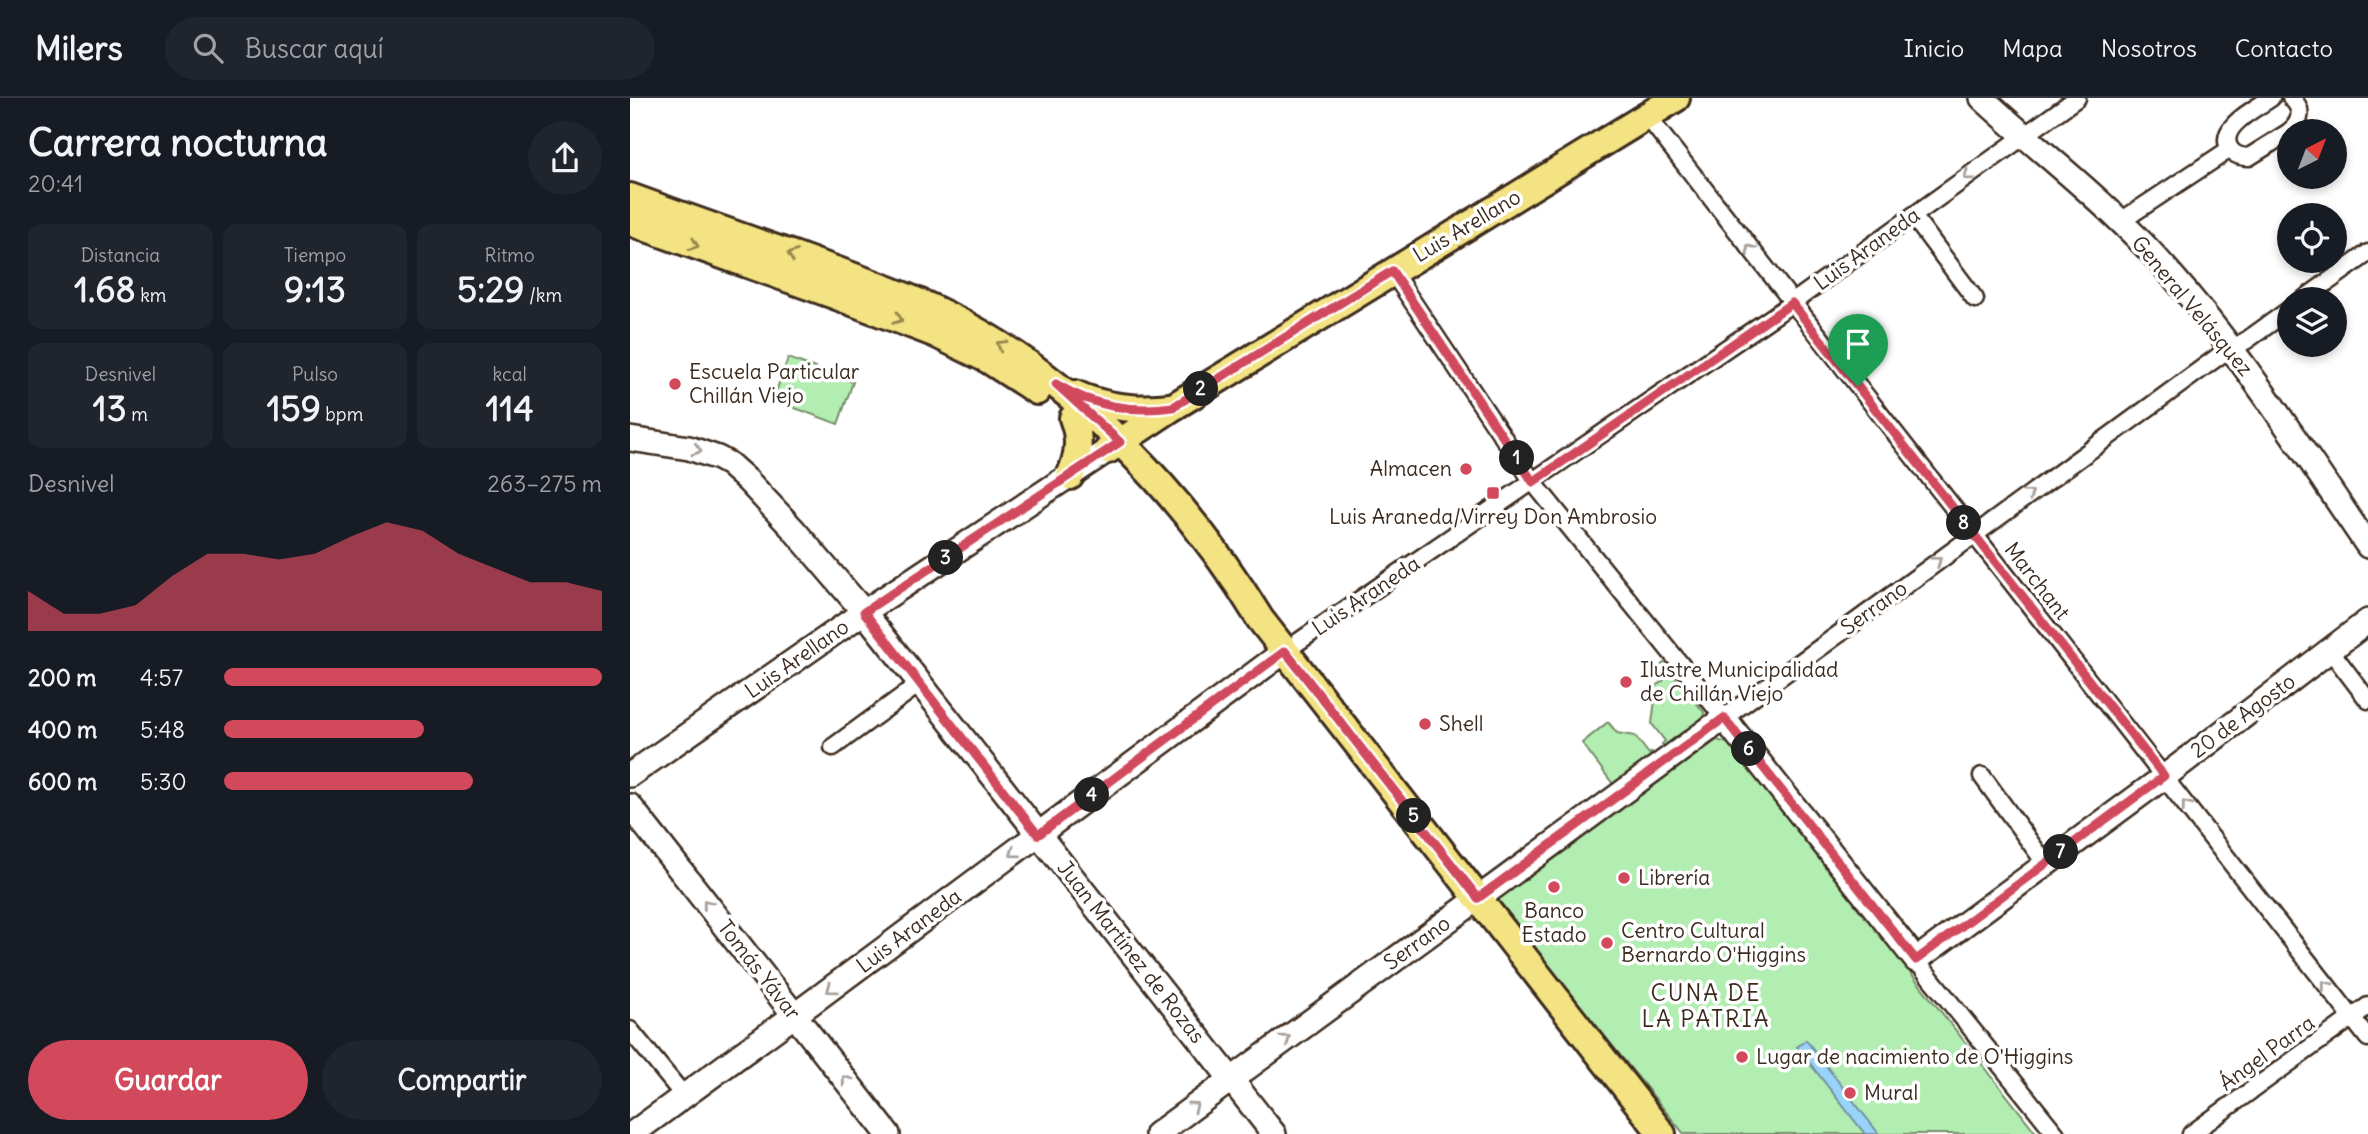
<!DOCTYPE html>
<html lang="es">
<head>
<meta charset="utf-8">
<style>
	:root { --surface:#171b24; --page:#20242c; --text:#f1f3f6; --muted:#9ea1a6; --line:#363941; --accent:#d1495b }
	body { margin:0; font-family:Delius,sans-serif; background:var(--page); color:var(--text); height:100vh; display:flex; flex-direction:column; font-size:26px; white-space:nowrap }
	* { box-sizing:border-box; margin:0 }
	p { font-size:23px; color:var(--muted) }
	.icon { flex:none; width:38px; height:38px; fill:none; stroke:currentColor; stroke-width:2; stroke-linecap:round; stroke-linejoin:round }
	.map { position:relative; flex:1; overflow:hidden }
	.drawer { display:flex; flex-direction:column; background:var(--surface); width:630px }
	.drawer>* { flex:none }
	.needle { width:46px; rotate:42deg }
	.tools { position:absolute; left:1647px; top:21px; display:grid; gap:14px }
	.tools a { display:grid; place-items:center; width:70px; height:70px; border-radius:50%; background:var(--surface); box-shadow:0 4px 10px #0003; font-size:35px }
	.pin { position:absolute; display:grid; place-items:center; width:60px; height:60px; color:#fff; margin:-72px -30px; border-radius:50% 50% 50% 0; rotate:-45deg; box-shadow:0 0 7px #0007 }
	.pin .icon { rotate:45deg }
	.km { position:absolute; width:35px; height:35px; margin:-18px; border-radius:50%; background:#222; color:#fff; font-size:19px; line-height:35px; text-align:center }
	.round { display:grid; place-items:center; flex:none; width:74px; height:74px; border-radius:37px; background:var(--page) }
	.overview { display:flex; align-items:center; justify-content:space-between; height:119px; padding:0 28px }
	h1 { font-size:38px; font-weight:700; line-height:52px }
	.metrics { display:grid; grid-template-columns:repeat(3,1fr); gap:10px; height:119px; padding:7px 28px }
	.metrics div { display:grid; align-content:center; border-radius:14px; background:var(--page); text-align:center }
	.metrics b { font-size:35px; font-weight:700 }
	.metrics small { font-size:19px; font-weight:400 }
	.metrics p { font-size:19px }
	.chart { height:196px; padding:14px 28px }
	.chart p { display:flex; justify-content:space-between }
	.chart svg { width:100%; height:126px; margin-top:7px; fill:var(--accent); opacity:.7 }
	.primary-button { display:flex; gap:14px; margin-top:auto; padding:14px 28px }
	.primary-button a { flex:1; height:80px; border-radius:42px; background:var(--accent); color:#fff; font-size:28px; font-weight:700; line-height:80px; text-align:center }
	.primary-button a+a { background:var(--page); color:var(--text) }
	ul { padding:0 28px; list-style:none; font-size:23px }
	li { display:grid; grid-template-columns:112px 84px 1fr; align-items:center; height:52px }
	li i { height:18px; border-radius:9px; background:var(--accent) }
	header { display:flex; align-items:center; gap:42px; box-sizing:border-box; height:98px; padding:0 35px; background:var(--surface); border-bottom:2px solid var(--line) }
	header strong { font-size:33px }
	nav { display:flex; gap:38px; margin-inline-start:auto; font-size:24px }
	.search { width:490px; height:63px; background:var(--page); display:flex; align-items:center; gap:18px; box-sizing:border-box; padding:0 24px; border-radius:38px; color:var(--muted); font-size:26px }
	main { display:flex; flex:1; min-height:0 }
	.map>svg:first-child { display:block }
</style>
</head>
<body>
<header>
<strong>Milers</strong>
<div class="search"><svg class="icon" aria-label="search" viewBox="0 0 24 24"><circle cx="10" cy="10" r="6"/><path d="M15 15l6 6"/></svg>Buscar aquí</div>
<nav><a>Inicio</a><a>Mapa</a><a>Nosotros</a><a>Contacto</a></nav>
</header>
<main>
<section class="drawer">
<div class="overview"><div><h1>Carrera nocturna</h1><p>20:41</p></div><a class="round"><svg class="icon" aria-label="share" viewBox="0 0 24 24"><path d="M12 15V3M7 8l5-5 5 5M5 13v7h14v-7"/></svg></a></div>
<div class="metrics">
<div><p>Distancia</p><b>1.68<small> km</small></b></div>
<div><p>Tiempo</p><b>9:13</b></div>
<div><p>Ritmo</p><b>5:29<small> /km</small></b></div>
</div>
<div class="metrics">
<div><p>Desnivel</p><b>13<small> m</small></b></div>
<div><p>Pulso</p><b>159<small> bpm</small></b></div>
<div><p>kcal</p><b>114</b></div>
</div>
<div class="chart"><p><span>Desnivel</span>263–275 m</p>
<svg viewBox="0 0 160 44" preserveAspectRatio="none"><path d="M0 44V30L10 38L20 38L30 35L40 25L50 17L60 17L70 19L80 17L90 11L100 6L110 9L120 17L130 22L140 27L150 27L160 30V44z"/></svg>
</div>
<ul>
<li><b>200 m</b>4:57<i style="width:100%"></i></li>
<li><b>400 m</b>5:48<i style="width:53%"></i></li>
<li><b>600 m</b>5:30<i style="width:66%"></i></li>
</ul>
<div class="primary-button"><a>Guardar</a><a>Compartir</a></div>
</section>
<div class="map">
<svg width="1738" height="1036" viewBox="0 0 1738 1036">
	<rect width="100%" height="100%" fill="#fff"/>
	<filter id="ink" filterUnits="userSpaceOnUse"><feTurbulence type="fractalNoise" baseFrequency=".0143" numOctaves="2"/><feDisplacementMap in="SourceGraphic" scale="14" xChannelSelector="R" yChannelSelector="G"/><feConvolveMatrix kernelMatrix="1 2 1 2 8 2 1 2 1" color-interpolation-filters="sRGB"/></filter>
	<g filter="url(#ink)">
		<g fill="#b2edb2" stroke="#768c68" stroke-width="2">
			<polygon points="158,260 223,284 208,326 143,302"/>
			<polygon points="1034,565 1074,614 1072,629 1037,653 1032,646 1035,643 1022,626 1025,601 1019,594 1035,581 1027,571"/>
			<polygon points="978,624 987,635 1005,638 1019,656 1022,654 1027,660 986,690 952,645"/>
			<polygon points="1087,642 1101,646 1407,1036 1054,1036 864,802"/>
		</g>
		<polygon fill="#98d4f9" stroke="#7390a1" stroke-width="2" points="1176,942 1249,1036 1235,1036 1167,949"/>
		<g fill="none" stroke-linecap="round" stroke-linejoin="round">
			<g stroke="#3b2a1e" stroke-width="21">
				<g id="street">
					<path d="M1641 0C1627 10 1586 29 1600 51 1605 58 1612 59 1619 59L1659 34"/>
					<polyline points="1017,18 1738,940"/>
					<path d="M1660 33C1672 23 1673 10 1661 0"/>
					<polyline points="1283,118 1345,201"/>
					<polyline points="1491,123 1600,51"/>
					<polyline points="762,173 903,384 1094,620 1589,258 1617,242 1659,212"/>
					<polyline points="1674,201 1738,155"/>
					<polyline points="1700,552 1738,602"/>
					<polyline points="655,553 1148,215 1447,0"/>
					<polyline points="203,649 289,586"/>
					<polyline points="1352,678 1416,766"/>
					<polyline points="1286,862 1426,1036"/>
					<polyline points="0,932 54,998"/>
					<polyline points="1561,1036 1738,908"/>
				</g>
			</g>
			<g stroke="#3b2a1e" stroke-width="28">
				<g id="secondary">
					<path d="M1352 0C1406 50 1466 96 1517 150 1602 240 1668 346 1738 448"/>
					<polyline points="0,341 59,350 88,360 99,366 118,383 163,431 234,514 644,1036"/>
					<polyline points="0,677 234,514 478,352"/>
					<polyline points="0,708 258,1036"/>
					<polyline points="2,1036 165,917 655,553"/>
					<polyline points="527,1036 1094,620 1286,862 1534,679 1738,523"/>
				</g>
			</g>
			<g stroke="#3b2a1e" stroke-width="32">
				<g id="primary">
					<path d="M0 99C60 121 120 142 180 163 227 180 274 196 318 218 445 280 558 402 630 521L1032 1036"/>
					<polyline points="0,124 204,197 304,235 359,262 407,293"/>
					<path d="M445 296C476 310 508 313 541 309"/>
					<polyline points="478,352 543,309 1046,0"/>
					<path d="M440 378C449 358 451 340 443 320"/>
				</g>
			</g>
			<use href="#street" stroke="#fff" stroke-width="16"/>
			<use href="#secondary" stroke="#fff" stroke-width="23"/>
			<use href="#primary" stroke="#f4e382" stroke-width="26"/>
		</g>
		<defs><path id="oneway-chevron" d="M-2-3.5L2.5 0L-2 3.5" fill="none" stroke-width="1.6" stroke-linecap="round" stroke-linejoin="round" transform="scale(1.75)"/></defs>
		<g stroke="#a79f9a">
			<use href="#oneway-chevron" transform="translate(1338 78) rotate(144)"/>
			<use href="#oneway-chevron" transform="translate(1120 151) rotate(-128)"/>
			<use href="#oneway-chevron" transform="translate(67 352) rotate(16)"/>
			<use href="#oneway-chevron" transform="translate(1399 396) rotate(-36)"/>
			<use href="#oneway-chevron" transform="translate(1307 463) rotate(-36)"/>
			<use href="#oneway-chevron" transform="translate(1556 707) rotate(-128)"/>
			<use href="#oneway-chevron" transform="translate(384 755) rotate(143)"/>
			<use href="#oneway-chevron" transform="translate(77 806) rotate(-128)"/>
			<use href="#oneway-chevron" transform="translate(1696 887) rotate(-128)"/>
			<use href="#oneway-chevron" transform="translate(201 891) rotate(143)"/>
			<use href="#oneway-chevron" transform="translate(656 941) rotate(-36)"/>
			<use href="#oneway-chevron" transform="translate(216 982) rotate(-128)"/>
			<use href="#oneway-chevron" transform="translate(564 1008) rotate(-37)"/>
		</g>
		<g stroke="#988650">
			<use href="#oneway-chevron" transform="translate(64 147) rotate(20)"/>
			<use href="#oneway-chevron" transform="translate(162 157) rotate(-160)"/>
			<use href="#oneway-chevron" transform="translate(268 221) rotate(21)"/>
			<use href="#oneway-chevron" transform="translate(371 247) rotate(-148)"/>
		</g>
	</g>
	<g fill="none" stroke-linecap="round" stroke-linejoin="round" filter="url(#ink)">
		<g stroke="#fff" stroke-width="14">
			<path id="route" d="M762 173 903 384 1162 205 1534 678 1286 862 1094 620 848 800 655 553 408 737 234 514 490 344 426 286C463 308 500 315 543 309Z"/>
		</g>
		<use href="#route" stroke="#d1495b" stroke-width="9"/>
	</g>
	<g fill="#d1495b" stroke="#fff" stroke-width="2.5">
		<circle cx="45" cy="286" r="7"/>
		<circle cx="836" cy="371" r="7"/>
		<rect x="856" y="388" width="14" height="14" rx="3.5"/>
		<circle cx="996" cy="584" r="7"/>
		<circle cx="795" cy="626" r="7"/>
		<circle cx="994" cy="780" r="7"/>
		<circle cx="924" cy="789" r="7"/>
		<circle cx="977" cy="845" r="7"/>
		<circle cx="1112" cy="959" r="7"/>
		<circle cx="1220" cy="995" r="7"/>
	</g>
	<g text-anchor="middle" stroke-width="7" stroke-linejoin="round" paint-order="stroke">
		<g font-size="21" fill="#3b2a1e" stroke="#fff">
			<text transform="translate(837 128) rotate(-31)" y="7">Luis Arellano</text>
			<text transform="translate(1237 151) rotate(-36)" y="7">Luis Araneda</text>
			<text transform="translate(1562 208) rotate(50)" y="7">General Velásquez</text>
			<text transform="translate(1407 483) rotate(52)" y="7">Marchant</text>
			<text transform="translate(736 498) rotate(-34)" y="7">Luis Araneda</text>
			<text transform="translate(1244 510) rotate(-36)" y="7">Serrano</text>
			<text transform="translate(167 561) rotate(-35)" y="7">Luis Arellano</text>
			<text transform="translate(1613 618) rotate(-37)" y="7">20 de Agosto</text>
			<text transform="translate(279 833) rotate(-37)" y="7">Luis Araneda</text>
			<text transform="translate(787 845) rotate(-36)" y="7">Serrano</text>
			<text transform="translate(501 854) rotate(52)" y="7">Juan Martínez de Rozas</text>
			<text transform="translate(129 872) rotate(52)" y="7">Tomás Yávar</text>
			<text transform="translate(1637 955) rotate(-36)" y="7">Ángel Parra</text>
		</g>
		<g font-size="21" fill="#3b2a1e" stroke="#fff" text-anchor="start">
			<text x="59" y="281">Escuela Particular<tspan x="59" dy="24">Chillán Viejo</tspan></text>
			<text x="822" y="378" text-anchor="end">Almacen</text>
			<text x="863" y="426" text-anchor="middle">Luis Araneda/Virrey Don Ambrosio</text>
			<text x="1010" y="579">Ilustre Municipalidad<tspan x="1010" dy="24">de Chillán Viejo</tspan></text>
			<text x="809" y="633">Shell</text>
			<text x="1008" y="787">Librería</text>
			<text x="924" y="820" text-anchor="middle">Banco<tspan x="924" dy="24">Estado</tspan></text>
			<text x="991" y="840">Centro Cultural<tspan x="991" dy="24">Bernardo O'Higgins</tspan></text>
			<text x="1126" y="966">Lugar de nacimiento de O'Higgins</text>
			<text x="1234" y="1002">Mural</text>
		</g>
		<g font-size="23" letter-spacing="2" fill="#3b2a1e" stroke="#fff">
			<text x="1076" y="903">CUNA DE<tspan x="1076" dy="26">LA PATRIA</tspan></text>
		</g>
	</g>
</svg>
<div class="tools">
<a><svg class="needle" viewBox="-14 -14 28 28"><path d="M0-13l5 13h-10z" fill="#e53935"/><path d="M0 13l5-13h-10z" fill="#9ea1a6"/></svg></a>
<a><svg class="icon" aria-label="locate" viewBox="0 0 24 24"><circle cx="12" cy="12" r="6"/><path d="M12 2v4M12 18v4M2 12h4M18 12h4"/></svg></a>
<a><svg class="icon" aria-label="layers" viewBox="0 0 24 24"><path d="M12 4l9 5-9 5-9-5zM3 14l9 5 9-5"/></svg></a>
</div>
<div class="pin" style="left:1228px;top:288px;background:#1e9e55"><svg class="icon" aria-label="arrive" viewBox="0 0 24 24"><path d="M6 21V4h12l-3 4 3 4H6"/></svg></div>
<b class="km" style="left:887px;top:360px">1</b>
<b class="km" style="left:571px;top:291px">2</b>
<b class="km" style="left:316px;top:460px">3</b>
<b class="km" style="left:462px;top:697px">4</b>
<b class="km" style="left:784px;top:718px">5</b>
<b class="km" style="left:1119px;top:651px">6</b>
<b class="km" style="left:1431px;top:754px">7</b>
<b class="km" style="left:1334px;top:425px">8</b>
</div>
</main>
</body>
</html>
